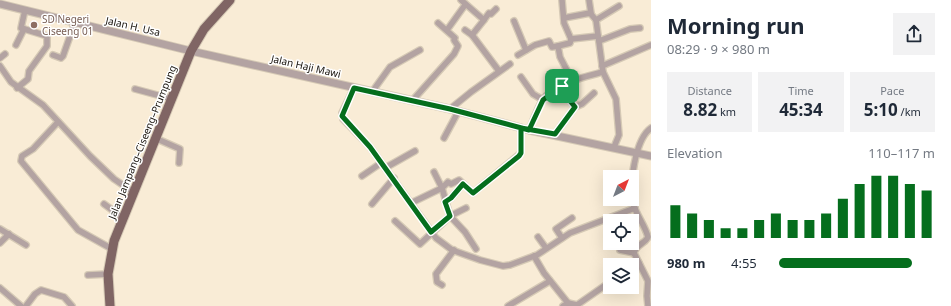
<!DOCTYPE html>
<html lang="en">
<head>
<meta charset="utf-8">
<style>
	:root { --surface:#fff; --page:#f2f2f3; --text:#1f2937; --muted:#747a83; --accent:#056e1d }
	body { margin:0; font-family:"Noto Sans",sans-serif; background:var(--page); color:var(--text); height:100vh; display:flex; flex-direction:column; font-size:15px; white-space:nowrap }
	* { box-sizing:border-box; margin:0 }
	p { font-size:13px; color:var(--muted) }
	.icon { flex:none; width:22px; height:22px; fill:none; stroke:currentColor; stroke-width:2; stroke-linecap:round; stroke-linejoin:round }
	.map { position:relative; flex:1; overflow:hidden }
	.panel { display:flex; flex-direction:column; background:var(--surface); width:300px }
	.panel>* { flex:none }
	.needle { width:26px; rotate:42deg }
	.controls { position:absolute; left:603px; top:170px; display:grid; gap:8px }
	.controls a { display:grid; place-items:center; width:36px; height:36px; border-radius:0px; background:var(--surface); box-shadow:0 4px 16px #0002; font-size:20px }
	.pin { position:absolute; display:grid; place-items:center; width:34px; height:34px; color:#fff; margin:-17px; border-radius:8px; box-shadow:0 2px 6px #0006 }
	.round { display:grid; place-items:center; flex:none; width:42px; height:42px; border-radius:0px; background:var(--page) }
	.head { display:flex; align-items:center; justify-content:space-between; height:68px; padding:0 16px }
	h1 { font-size:22px; font-weight:700; line-height:30px }
	.metrics { display:grid; grid-template-columns:repeat(3,1fr); gap:6px; height:68px; padding:4px 16px }
	.metrics div { display:grid; align-content:center; border-radius:0px; background:var(--page); text-align:center }
	.metrics b { font-size:17px; font-weight:700 }
	.metrics small { font-size:11px; font-weight:400 }
	.metrics p { font-size:11px }
	.chart { height:112px; padding:8px 16px }
	.chart p { display:flex; justify-content:space-between }
	.chart svg { width:100%; height:72px; margin-top:4px; stroke:var(--accent); stroke-width:6 }
	ul { padding:0 16px; list-style:none; font-size:13px }
	li { display:grid; grid-template-columns:64px 48px 1fr; align-items:center; height:30px }
	li i { height:10px; border-radius:5px; background:var(--accent) }
	main { display:flex; flex:1; min-height:0 }
	.map>svg:first-child { display:block }
</style>
</head>
<body>
<main>
<div class="map">
<svg width="651" height="306" viewBox="0 0 651 306">
	<rect width="100%" height="100%" fill="#f9ecd6"/>
	<g fill="none" stroke-linecap="round" stroke-linejoin="round">
		<g stroke="#d5c9b5" stroke-width="8">
			<g id="minor">
				<polyline points="461,0 484,20 489,13 491,14 496,9"/>
				<polyline points="562,0 564,23 571,39 598,36"/>
				<polyline points="589,0 591,13"/>
				<polyline points="564,18 590,13 596,20 603,72 616,99 619,135 614,147"/>
				<polyline points="596,20 619,6"/>
				<polyline points="514,21 526,50"/>
				<polyline points="447,30 465,5"/>
				<polyline points="465,30 472,35 499,71"/>
				<polyline points="472,35 484,20"/>
				<polyline points="599,41 630,29 640,28"/>
				<polyline points="16,45 24,29"/>
				<polyline points="558,46 570,43 571,39"/>
				<polyline points="53,55 61,58 63,56 75,22"/>
				<polyline points="518,55 535,45 549,41 552,47 558,46 560,57 572,80"/>
				<polyline points="0,58 5,54"/>
				<polyline points="0,66 11,82 43,105 90,156 114,179 133,192"/>
				<polyline points="602,66 651,45"/>
				<polyline points="521,77 533,94 543,100"/>
				<polyline points="562,86 567,97 575,107"/>
				<polyline points="17,88 28,79 29,71 47,46 47,36 21,28 25,10"/>
				<polyline points="354,88 342,113 343,119 370,147 436,238 452,250 480,260 503,266 510,265 537,255 570,233 635,208"/>
				<polyline points="135,89 172,99"/>
				<polyline points="372,92 390,67 420,50"/>
				<polyline points="412,101 454,54 458,46 454,40 455,38 438,23"/>
				<polyline points="450,109 471,92 510,64"/>
				<polyline points="58,122 33,149 22,156 21,161 78,230 112,249"/>
				<path d="M529 130C533 121 537 110 542 101 554 83 584 77 603 72"/>
				<polyline points="555,134 575,107 582,104 594,93"/>
				<polyline points="155,138 180,149 179,163"/>
				<polyline points="444,138 458,112"/>
				<polyline points="385,168 415,151"/>
				<polyline points="434,172 442,188 450,216 465,232 476,249"/>
				<polyline points="362,176 381,163"/>
				<polyline points="445,202 451,198 463,184"/>
				<polyline points="411,203 442,188 448,182 451,184 459,180 473,193 521,153 521,128"/>
				<polyline points="104,204 123,218"/>
				<polyline points="372,204 394,178"/>
				<polyline points="395,221 420,244 450,216 466,208"/>
				<polyline points="0,229 26,245"/>
				<polyline points="538,237 546,248"/>
				<polyline points="562,238 556,229 572,218"/>
				<polyline points="0,243 9,234"/>
				<polyline points="620,250 634,253"/>
				<polyline points="534,256 544,273 568,303 563,306"/>
				<polyline points="632,267 639,263"/>
				<polyline points="88,275 108,274"/>
				<polyline points="442,285 437,282 436,274 454,250"/>
				<polyline points="0,288 21,306"/>
				<polyline points="568,303 577,305 610,282"/>
				<polyline points="26,306 35,294 41,290 64,297 72,306"/>
				<polyline points="508,306 550,281"/>
				<path d="M648 306 647 296 648 281 634 253C636 244 645 244 648 237 645 225 636 215 633 203 629 185 635 139 651 128"/>
			</g>
		</g>
		<g stroke="#d5c9b5" stroke-width="9">
			<polyline id="tertiary" points="0,4 191,51 450,109 529,130 651,156"/>
		</g>
		<g stroke="#d5c9b5" stroke-width="11">
			<polyline id="primary" points="110,306 108,274 114,241 191,51 204,29 230,0"/>
		</g>
		<use href="#minor" stroke="#b3a3a2" stroke-width="5.5"/>
		<use href="#tertiary" stroke="#b3a3a2" stroke-width="7"/>
		<use href="#primary" stroke="#806564" stroke-width="9"/>
	</g>
	<g fill="none" stroke-linecap="round" stroke-linejoin="round">
		<g stroke="#fff" stroke-width="8">
			<polyline id="route" points="562,86 543,100 529,130 450,109 354,88 342,116 370,147 431,232 450,216 445,202 451,198 463,184 473,193 519,156 521,153 521,128 555,134 575,107 567,97 562,86"/>
		</g>
		<use href="#route" stroke="#056e1d" stroke-width="5"/>
	</g>
	<circle fill="#8d6e63" stroke="#fff" stroke-width="1.5" cx="34" cy="25" r="4"/>
	<g text-anchor="middle" stroke-width="3" stroke-linejoin="round" paint-order="stroke">
		<g font-size="10" fill="#785e54" stroke="#fff" text-anchor="start">
			<text x="42" y="23">SD Negeri<tspan x="42" dy="12">Ciseeng 01</tspan></text>
		</g>
		<g font-size="10" fill="#16110a" stroke="#fff">
			<text transform="translate(133 26) rotate(13)" y="4">Jalan H. Usa</text>
			<text transform="translate(306 66) rotate(13)" y="4">Jalan Haji Mawi</text>
			<text transform="translate(142 142) rotate(-68)" y="4">Jalan Jampang–Ciseeng–Prumpung</text>
		</g>
	</g>
</svg>
<div class="controls">
<a><svg class="needle" viewBox="-14 -14 28 28"><path d="M0-13l5 13h-10z" fill="#e53935"/><path d="M0 13l5-13h-10z" fill="#747a83"/></svg></a>
<a><svg class="icon" aria-label="locate" viewBox="0 0 24 24"><circle cx="12" cy="12" r="6"/><path d="M12 2v4M12 18v4M2 12h4M18 12h4"/></svg></a>
<a><svg class="icon" aria-label="layers" viewBox="0 0 24 24"><path d="M12 4l9 5-9 5-9-5zM3 14l9 5 9-5"/></svg></a>
</div>
<div class="pin" style="left:562px;top:86px;background:#1e9e55"><svg class="icon" aria-label="arrive" viewBox="0 0 24 24"><path d="M6 21V4h12l-3 4 3 4H6"/></svg></div>
</div>
<section class="panel">
<div class="head"><div><h1>Morning run</h1><p>08:29 · 9 × 980 m</p></div><a class="round"><svg class="icon" aria-label="share" viewBox="0 0 24 24"><path d="M12 15V3M7 8l5-5 5 5M5 13v7h14v-7"/></svg></a></div>
<div class="metrics">
<div><p>Distance</p><b>8.82<small> km</small></b></div>
<div><p>Time</p><b>45:34</b></div>
<div><p>Pace</p><b>5:10<small> /km</small></b></div>
</div>
<div class="chart"><p><span>Elevation</span>110–117 m</p>
<svg viewBox="0 0 160 44" preserveAspectRatio="none"><path d="M5 44V24M15 44V29M25 44V33M35 44V38M45 44V38M55 44V33M65 44V29M75 44V33M85 44V33M95 44V29M105 44V20M115 44V11M125 44V6M135 44V6M145 44V11M155 44V15"/></svg>
</div>
<ul>
<li><b>980 m</b>4:55<i style="width:85%"></i></li>
</ul>
</section>
</main>
</body>
</html>
